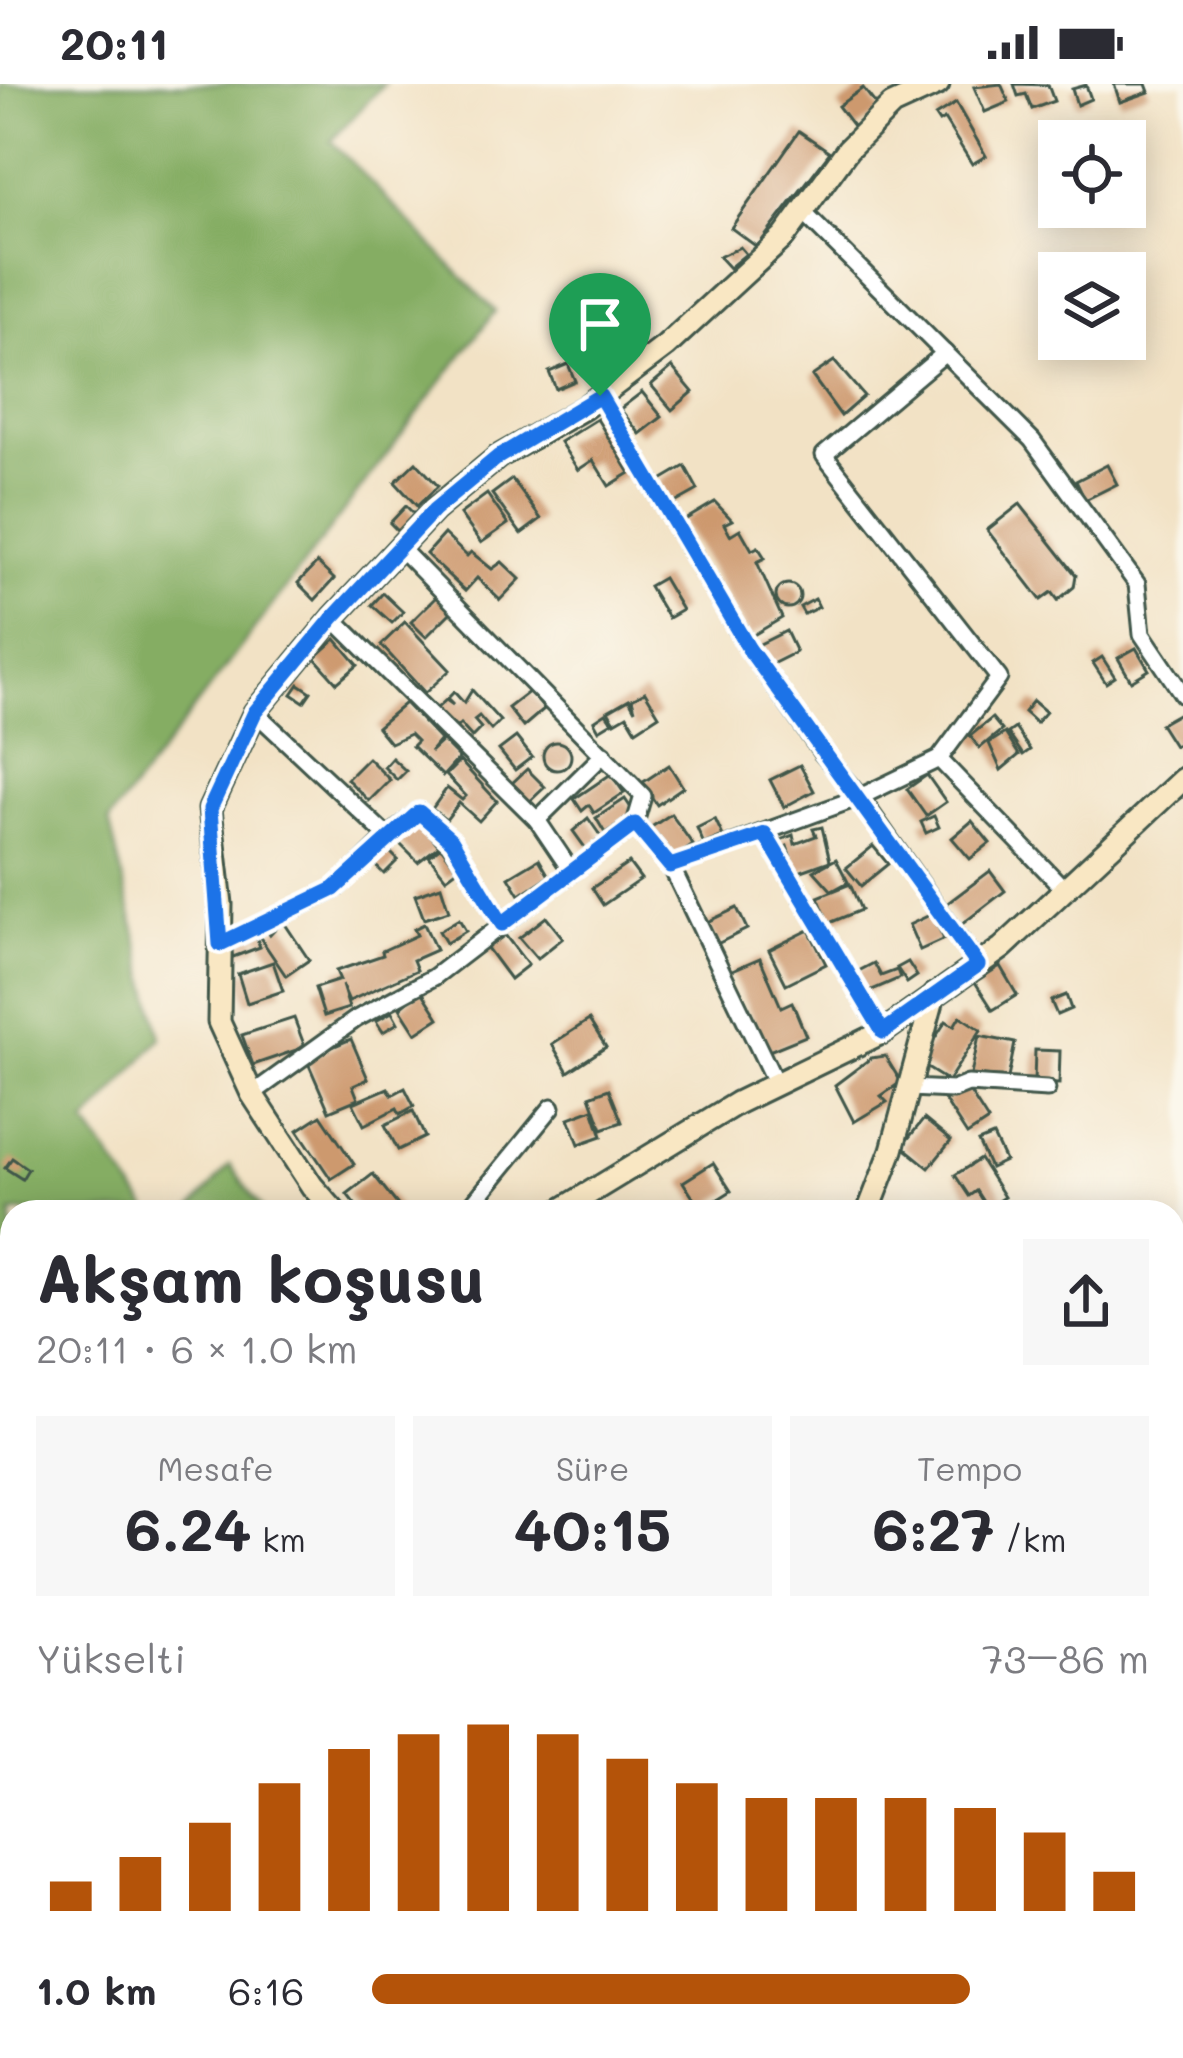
<!DOCTYPE html>
<html lang="tr">
<head>
<meta charset="utf-8">
<style>
	:root { --surface:#fff; --page:#f7f7f7; --text:#2b2b33; --muted:#7c7c81; --accent:#b45309 }
	body { margin:0; font-family:Mali,sans-serif; background:var(--page); color:var(--text); height:100vh; display:flex; flex-direction:column; font-size:45px; white-space:nowrap }
	* { box-sizing:border-box; margin:0 }
	p { font-size:39px; color:var(--muted) }
	.icon { flex:none; width:66px; height:66px; fill:none; stroke:currentColor; stroke-width:2; stroke-linecap:round; stroke-linejoin:round }
	.map { position:relative; flex:1; overflow:hidden }
	.drawer { position:absolute; left:0px; top:1116px; width:1185px; height:858px; display:flex; flex-direction:column; background:var(--surface); border-radius:36px 36px 0 0; box-shadow:0 6px 30px #0003 }
	.drawer>* { flex:none }
	.controls { position:absolute; left:1038px; top:36px; display:grid; gap:24px }
	.controls a { display:grid; place-items:center; width:108px; height:108px; border-radius:0px; background:var(--surface); box-shadow:0 6px 30px #0003; font-size:60px }
	.pin { position:absolute; display:grid; place-items:center; width:102px; height:102px; color:#fff; margin:-123px -51px; border-radius:50% 50% 50% 0; rotate:-45deg; box-shadow:0 0 12px #0007 }
	.pin .icon { rotate:45deg }
	.round { display:grid; place-items:center; flex:none; width:126px; height:126px; border-radius:0px; background:var(--page) }
	.summary { display:flex; align-items:center; justify-content:space-between; height:204px; padding:0 36px }
	h1 { font-size:66px; font-weight:700; line-height:90px }
	.metrics { display:grid; grid-template-columns:repeat(3,1fr); gap:18px; height:204px; padding:12px 36px }
	.metrics div { display:grid; align-content:center; border-radius:0px; background:var(--page); text-align:center }
	.metrics b { font-size:60px; font-weight:700 }
	.metrics small { font-size:33px; font-weight:400 }
	.metrics p { font-size:33px }
	.chart { height:336px; padding:24px 36px }
	.chart p { display:flex; justify-content:space-between }
	.chart svg { width:100%; height:216px; margin-top:12px; stroke:var(--accent); stroke-width:6 }
	ul { padding:0 36px; list-style:none; font-size:39px }
	li { display:grid; grid-template-columns:192px 144px 1fr; align-items:center; height:90px }
	li i { height:30px; border-radius:15px; background:var(--accent) }
	.status { display:flex; justify-content:space-between; align-items:center; height:84px; padding:0 60px; background:var(--surface); direction:ltr }
	.status svg { height:33px; fill:currentColor }
	.map>svg:first-child { display:block }
</style>
</head>
<body>
<div class="status"><b>20:11</b><svg viewBox="0 0 49 12"><path d="M0 12V9h3v3zM5 12V6h3v6zM10 12V3h3v9zM15 12V0h3v12zM26 1h20v11H26zM47 4h2v5h-2z"/></svg></div>
<div class="map">
<svg width="1183" height="1974" viewBox="0 0 1183 1974">
	<rect width="100%" height="100%" fill="#fbf7ec"/>
	<filter id="ink" filterUnits="userSpaceOnUse"><feTurbulence type="fractalNoise" baseFrequency=".00833" numOctaves="2"/><feDisplacementMap in="SourceGraphic" scale="24" xChannelSelector="R" yChannelSelector="G"/><feConvolveMatrix kernelMatrix="1 2 1 2 8 2 1 2 1" color-interpolation-filters="sRGB"/></filter>
	<filter id="wash" filterUnits="userSpaceOnUse"><feTurbulence type="fractalNoise" baseFrequency=".004" numOctaves="4" result="noise"/><feDisplacementMap in="SourceGraphic" scale="48" xChannelSelector="R" yChannelSelector="G"/><feGaussianBlur stdDeviation="2.7" result="paint"/><feColorMatrix in="noise" values="0 0 0 0 0 0 0 0 0 0 0 0 0 0 0 0 0 1.4 0 .05"/><feComposite in="paint" operator="in"/></filter>
	<g filter="url(#wash)">
		<rect width="100%" height="100%" fill="#f2e2c5"/>
		<g fill="#85ad64" stroke="#52754c" stroke-width="3">
			<polygon points="0,0 384,0 331,57 495,227 109,737 161,954 86,1040 150,1128 12,1128 12,1373 0,1380"/>
			<polygon points="230,1081 264,1128 189,1128"/>
			<polygon points="12,1653 12,1962 423,1962 431,1974 0,1974 0,1664"/>
		</g>
		<g id="blocks">
			<g fill="#cd996e">
				<polygon points="1001,0 1009,18 985,28 974,3"/>
				<polygon points="1014,0 1048,1 1054,17 1032,25 1026,10 1018,12"/>
				<polygon points="1114,0 1146,0 1149,8 1120,18"/>
				<polygon points="1086,1 1091,15 1077,21 1072,5"/>
				<polygon points="863,4 881,27 856,46 838,22"/>
				<polygon points="956,19 986,72 972,80 944,35 939,38 935,32"/>
				<polygon points="799,47 830,68 757,163 731,144"/>
				<polygon points="740,163 746,170 729,184 719,173"/>
				<polygon points="834,277 864,312 841,332 812,292"/>
				<polygon points="568,280 575,297 556,305 549,288"/>
				<polygon points="672,283 693,308 672,326 651,301"/>
				<polygon points="642,308 662,333 640,350 620,325"/>
				<polygon points="597,335 630,389 609,402 593,376 578,386 560,358"/>
				<polygon points="416,378 438,402 417,422 395,398"/>
				<polygon points="1107,381 1117,400 1085,416 1076,397"/>
				<polygon points="685,382 698,406 671,421 658,398"/>
				<polygon points="512,395 541,435 521,450 492,410"/>
				<polygon points="487,410 508,440 481,459 460,430"/>
				<polygon points="715,418 732,436 724,440 730,451 740,445 752,466 758,463 765,474 757,478 782,534 750,553 683,437"/>
				<polygon points="1020,420 1076,491 1074,503 1058,516 1052,508 1041,516 987,446"/>
				<polygon points="406,422 417,433 401,450 390,439"/>
				<polygon points="444,450 467,472 471,468 492,485 502,478 520,495 500,516 477,494 465,507 426,470"/>
				<polygon points="317,479 334,495 315,516 298,499"/>
				<polygon points="663,494 682,526 668,534 649,502"/>
				<circle cx="788" cy="512" r="12"/>
				<polygon points="383,509 403,528 392,539 372,521"/>
				<polygon points="438,511 453,526 426,553 411,538"/>
				<polygon points="815,515 819,523 804,530 800,523"/>
				<polygon points="405,538 450,586 425,609 381,561"/>
				<polygon points="786,547 796,568 766,583 756,562"/>
				<polygon points="336,555 358,581 337,599 315,574"/>
				<polygon points="1136,564 1149,586 1131,597 1118,574"/>
				<polygon points="1102,573 1115,593 1106,599 1093,579"/>
				<polygon points="299,600 311,608 304,618 292,610"/>
				<polygon points="472,606 500,637 491,646 479,632 474,636 481,644 472,653 460,640 454,646 435,626 446,616 453,621 447,615 454,608 464,619"/>
				<polygon points="530,607 544,625 523,643 508,624"/>
				<polygon points="645,608 659,631 636,646 627,631 615,638 608,627 629,615 635,626 632,615"/>
				<polygon points="1033,617 1046,628 1036,639 1024,628"/>
				<polygon points="405,619 440,656 430,668 442,657 459,674 443,692 412,662 417,657 410,650 390,659 377,643"/>
				<polygon points="1183,627 1183,657 1174,662 1160,640"/>
				<polygon points="606,629 612,638 599,646 594,637"/>
				<polygon points="992,634 1002,646 980,664 970,652"/>
				<polygon points="1015,644 1030,666 1023,671 1008,649"/>
				<polygon points="1005,649 1019,671 1001,686 989,659"/>
				<polygon points="516,653 532,673 515,686 499,666"/>
				<circle cx="557" cy="672" r="14"/>
				<polygon points="368,674 390,696 369,717 347,695"/>
				<polygon points="392,674 406,687 397,696 384,683"/>
				<polygon points="460,677 497,717 479,737 459,719 446,736 432,725 447,704 462,716 466,712 446,691"/>
				<polygon points="669,681 683,703 657,721 642,699"/>
				<polygon points="800,681 814,707 784,723 770,696"/>
				<polygon points="527,685 545,703 527,720 509,702"/>
				<polygon points="611,690 624,709 594,729 589,721 582,727 574,715"/>
				<polygon points="927,691 946,718 926,732 907,705"/>
				<polygon points="625,715 635,730 605,749 596,734"/>
				<polygon points="671,730 693,761 672,776 650,744"/>
				<polygon points="934,732 939,743 926,749 921,738"/>
				<polygon points="588,734 602,754 586,765 573,747"/>
				<polygon points="715,735 723,752 704,760 697,744"/>
				<polygon points="419,736 439,762 418,778 394,754"/>
				<polygon points="972,737 990,759 970,775 952,754"/>
				<polygon points="822,743 830,777 796,789 787,762 778,766 775,758 793,751 795,760 816,752 813,745"/>
				<polygon points="873,762 888,780 861,802 846,784"/>
				<polygon points="441,763 458,785 446,794 429,772"/>
				<polygon points="388,766 398,776 384,790 374,780"/>
				<polygon points="539,775 549,792 520,811 509,793"/>
				<polygon points="836,775 848,798 832,807 814,787"/>
				<polygon points="629,779 641,795 603,821 592,804"/>
				<polygon points="990,787 1005,807 961,841 945,821"/>
				<polygon points="850,800 861,826 822,842 818,833 825,830 818,813"/>
				<polygon points="441,802 449,827 424,835 415,811"/>
				<polygon points="737,824 747,845 717,860 707,838"/>
				<polygon points="932,830 944,855 920,866 909,841"/>
				<polygon points="546,833 563,854 537,875 519,854"/>
				<polygon points="459,835 466,847 446,859 439,847"/>
				<polygon points="283,837 309,876 286,892 257,849 265,843 270,851"/>
				<polygon points="424,840 436,866 413,876 417,886 349,917 342,901 349,924 324,932 315,904 340,896 336,887 383,871 382,867 417,851 414,845"/>
				<polygon points="809,846 826,880 786,900 769,866"/>
				<polygon points="255,850 260,863 233,873 228,859"/>
				<polygon points="505,851 528,881 510,895 487,864"/>
				<polygon points="760,874 781,923 792,918 806,952 769,967 730,887"/>
				<polygon points="273,878 283,907 247,919 238,890"/>
				<polygon points="908,878 917,892 907,899 897,884"/>
				<polygon points="874,879 881,892 897,886 900,894 863,910 853,890"/>
				<polygon points="1000,882 1017,911 993,926 975,898"/>
				<polygon points="421,906 439,934 416,949 400,924"/>
				<polygon points="1066,911 1071,925 1057,931 1051,917"/>
				<polygon points="392,928 398,939 383,948 376,937"/>
				<polygon points="960,932 981,946 948,997 919,979 946,937 954,942"/>
				<polygon points="294,934 305,963 253,981 242,951"/>
				<polygon points="589,936 606,963 568,988 552,960"/>
				<polygon points="979,952 1015,959 1008,994 971,991"/>
				<polygon points="351,955 368,995 353,1002 358,1015 329,1027 306,974"/>
				<polygon points="1035,966 1060,967 1059,1000 1034,999"/>
				<polygon points="885,972 901,998 881,1012 887,1018 854,1038 835,1001 871,974"/>
				<polygon points="388,1004 392,1011 405,1004 414,1022 400,1030 397,1024 364,1041 353,1019"/>
				<polygon points="967,1004 988,1037 967,1051 945,1017"/>
				<polygon points="609,1005 622,1038 602,1045 590,1012"/>
				<polygon points="593,1025 602,1052 579,1060 569,1034"/>
				<polygon points="413,1027 425,1053 398,1066 385,1041"/>
				<polygon points="321,1031 354,1080 331,1095 298,1046"/>
				<polygon points="924,1035 951,1057 929,1084 902,1062"/>
				<polygon points="993,1052 1005,1077 990,1084 978,1058"/>
				<polygon points="12,1074 28,1085 22,1095 5,1084"/>
				<polygon points="980,1075 1004,1113 987,1124 976,1107 969,1112 955,1091"/>
				<polygon points="713,1079 731,1107 701,1126 683,1098"/>
				<polygon points="373,1090 400,1124 394,1128 361,1128 347,1110"/>
				<polygon points="840,1962 848,1974 812,1974 829,1964"/>
			</g>
		</g>
	</g>
	<g filter="url(#ink)">
		<use href="#blocks" fill-opacity="0" stroke="#3f564a" stroke-width="3"/>
		<g fill="none" stroke-linecap="round" stroke-linejoin="round">
			<g stroke="#3f564a" stroke-width="21">
				<g id="street">
					<polyline points="802,127 1032,356 1137,500 1142,550 1183,611"/>
					<polyline points="945,269 824,371 999,594 939,675 860,713 978,881"/>
					<polyline points="399,463 643,712 635,739"/>
					<polyline points="333,534 537,736 604,670"/>
					<polyline points="939,675 1065,806"/>
					<polyline points="537,736 572,788"/>
					<polyline points="765,750 883,948"/>
					<polyline points="388,753 419,728 452,757 502,840"/>
					<polyline points="671,782 777,1002"/>
					<polyline points="220,860 335,805 388,753 255,628"/>
					<polyline points="909,1004 953,1006 968,1000 1047,1005"/>
					<polyline points="252,1010 356,935 434,893 635,739 671,782 860,713 822,669 749,565 600,312"/>
					<polyline points="466,1128 552,1023"/>
					<polyline points="0,1459 12,1452"/>
				</g>
			</g>
			<g stroke="#3f564a" stroke-width="27">
				<g id="secondary">
					<polyline points="335,1128 312,1102 252,1010 219,938 221,820 210,725 255,628 333,534 434,426 498,373 584,324 666,262 784,153 848,65 892,21 938,0"/>
					<polyline points="558,1128 737,1019 883,948 1002,864 1183,695"/>
					<polyline points="868,1128 892,1066 934,911"/>
					<polyline points="0,1620 12,1608"/>
				</g>
			</g>
			<polyline stroke="#3f564a" stroke-width="3" stroke-dasharray="3 9" stroke-linecap="butt" points="962,1962 966,1974"/>
			<use href="#street" stroke="#fff" stroke-width="15"/>
			<use href="#secondary" stroke="#f9e7c3" stroke-width="21"/>
		</g>
	</g>
	<g fill="none" stroke-linecap="round" stroke-linejoin="round" filter="url(#ink)">
		<g stroke="#fff" stroke-width="24">
			<polygon id="route" points="600,312 749,565 978,881 883,948 765,750 670,782 635,740 502,840 452,757 419,728 334,805 220,860 210,725 255,628 333,534 434,426 498,373"/>
		</g>
		<use href="#route" stroke="#1a73e8" stroke-width="15"/>
	</g>
</svg>
<div class="controls">
<a><svg class="icon" aria-label="locate" viewBox="0 0 24 24"><circle cx="12" cy="12" r="6"/><path d="M12 2v4M12 18v4M2 12h4M18 12h4"/></svg></a>
<a><svg class="icon" aria-label="layers" viewBox="0 0 24 24"><path d="M12 4l9 5-9 5-9-5zM3 14l9 5 9-5"/></svg></a>
</div>
<div class="pin" style="left:600px;top:312px;background:#1e9e55"><svg class="icon" aria-label="arrive" viewBox="0 0 24 24"><path d="M6 21V4h12l-3 4 3 4H6"/></svg></div>
<section class="drawer">
<div class="summary"><div><h1>Akşam koşusu</h1><p>20:11 · 6 × 1.0 km</p></div><a class="round"><svg class="icon" aria-label="share" viewBox="0 0 24 24"><path d="M12 15V3M7 8l5-5 5 5M5 13v7h14v-7"/></svg></a></div>
<div class="metrics">
<div><p>Mesafe</p><b>6.24<small> km</small></b></div>
<div><p>Süre</p><b>40:15</b></div>
<div><p>Tempo</p><b>6:27<small> /km</small></b></div>
</div>
<div class="chart"><p><span>Yükselti</span>73–86 m</p>
<svg viewBox="0 0 160 44" preserveAspectRatio="none"><path d="M5 44V38M15 44V33M25 44V26M35 44V18M45 44V11M55 44V8M65 44V6M75 44V8M85 44V13M95 44V18M105 44V21M115 44V21M125 44V21M135 44V23M145 44V28M155 44V36"/></svg>
</div>
<ul>
<li><b>1.0 km</b>6:16<i style="width:77%"></i></li>
</ul>
</section>
</div>
</body>
</html>
